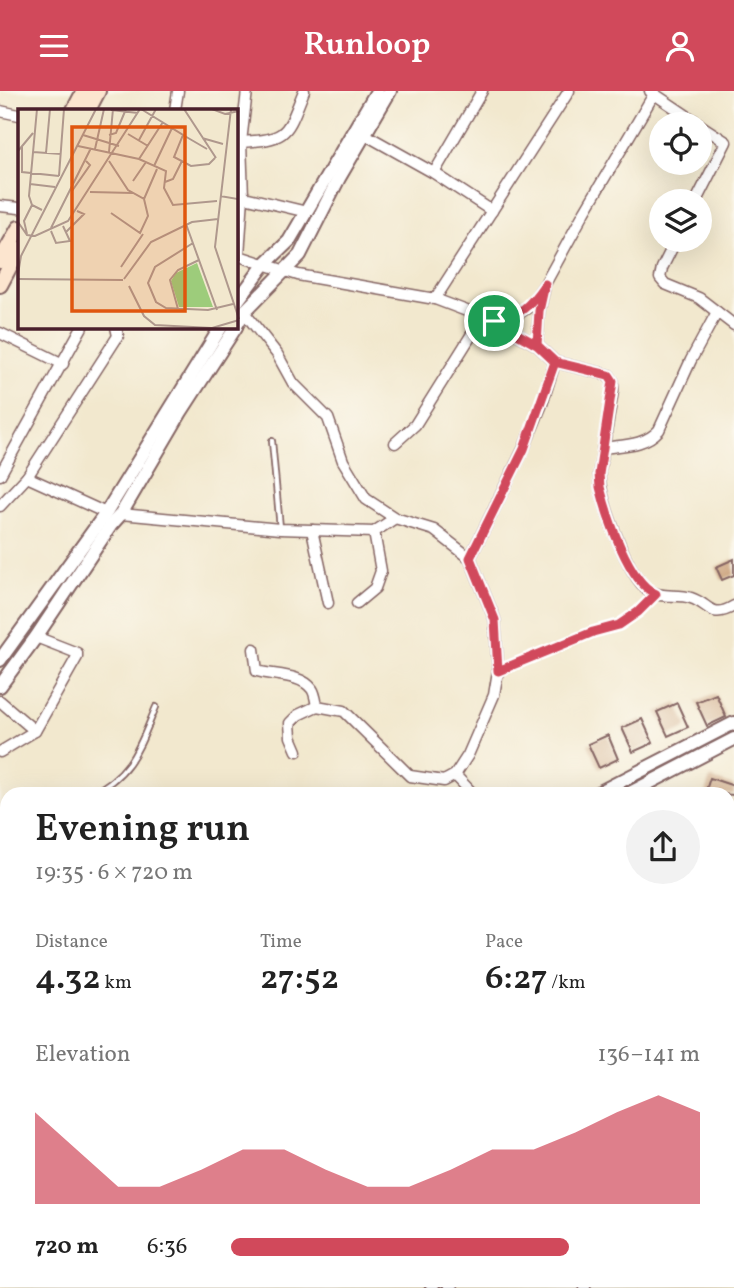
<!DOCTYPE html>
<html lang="en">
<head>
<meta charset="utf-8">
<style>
	:root { --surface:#fff; --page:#f2f2f2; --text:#222; --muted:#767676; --accent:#d1495b }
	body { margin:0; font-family:Vollkorn,serif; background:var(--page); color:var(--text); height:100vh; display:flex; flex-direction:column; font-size:26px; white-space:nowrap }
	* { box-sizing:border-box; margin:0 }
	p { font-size:23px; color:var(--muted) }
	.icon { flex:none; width:38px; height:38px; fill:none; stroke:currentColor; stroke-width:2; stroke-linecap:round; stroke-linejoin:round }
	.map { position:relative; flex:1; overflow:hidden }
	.side { position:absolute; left:0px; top:696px; width:735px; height:500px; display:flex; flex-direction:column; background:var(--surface); border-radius:21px 21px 0 0; box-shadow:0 7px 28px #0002 }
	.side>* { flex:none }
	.controls { position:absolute; left:649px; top:21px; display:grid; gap:14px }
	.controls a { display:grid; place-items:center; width:63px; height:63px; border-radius:50%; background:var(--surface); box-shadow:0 7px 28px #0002; font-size:35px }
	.pin { position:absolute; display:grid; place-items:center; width:60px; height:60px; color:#fff; margin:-30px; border:4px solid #fff; border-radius:50%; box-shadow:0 2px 7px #0007 }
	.round { display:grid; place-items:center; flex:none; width:74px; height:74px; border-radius:37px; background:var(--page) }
	.headline { display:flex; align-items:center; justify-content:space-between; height:119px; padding:0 35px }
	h1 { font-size:38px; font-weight:600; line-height:52px }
	.stats { display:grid; grid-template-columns:repeat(3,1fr); gap:10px; height:119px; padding:7px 35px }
	.stats div { display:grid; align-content:center }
	.stats b { font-size:35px; font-weight:600 }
	.stats small { font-size:19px; font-weight:400 }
	.stats p { font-size:19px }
	.chart { height:196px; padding:14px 35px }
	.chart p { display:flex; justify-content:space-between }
	.chart svg { width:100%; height:126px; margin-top:7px; fill:var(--accent); opacity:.7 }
	ul { padding:0 35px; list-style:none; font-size:23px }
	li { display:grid; grid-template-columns:112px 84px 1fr; align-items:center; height:52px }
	li i { height:18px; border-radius:9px; background:var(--accent) }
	header { display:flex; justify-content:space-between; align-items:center; height:91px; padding:0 35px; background:var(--accent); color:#fff; font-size:32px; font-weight:600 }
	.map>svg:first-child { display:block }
</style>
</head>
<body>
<header><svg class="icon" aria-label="menu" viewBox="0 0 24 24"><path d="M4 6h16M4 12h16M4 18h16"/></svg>Runloop<svg class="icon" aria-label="person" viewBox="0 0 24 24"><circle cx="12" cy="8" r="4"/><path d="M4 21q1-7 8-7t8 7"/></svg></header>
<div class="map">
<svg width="734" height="1197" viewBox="0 0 734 1197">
	<rect width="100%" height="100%" fill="#fbf7ec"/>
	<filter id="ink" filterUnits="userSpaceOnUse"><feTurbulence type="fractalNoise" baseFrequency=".0143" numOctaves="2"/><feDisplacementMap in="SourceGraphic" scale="14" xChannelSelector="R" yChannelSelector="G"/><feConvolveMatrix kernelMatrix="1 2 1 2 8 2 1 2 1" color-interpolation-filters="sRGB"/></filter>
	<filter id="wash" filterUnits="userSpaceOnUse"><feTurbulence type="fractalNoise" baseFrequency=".00686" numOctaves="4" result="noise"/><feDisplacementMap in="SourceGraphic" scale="28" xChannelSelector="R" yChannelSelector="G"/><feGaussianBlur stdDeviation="1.57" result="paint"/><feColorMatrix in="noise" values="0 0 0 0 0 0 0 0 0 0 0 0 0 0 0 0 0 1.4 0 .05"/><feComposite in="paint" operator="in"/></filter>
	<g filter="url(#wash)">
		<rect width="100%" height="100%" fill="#f2e8ce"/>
		<polygon fill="#9dcc7b" stroke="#747653" stroke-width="2" points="734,920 734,1170 728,1170 728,923"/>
		<g id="blocks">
			<g fill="#cfa985">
				<polygon points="734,468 734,484 722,489 716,476"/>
				<polygon points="716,603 726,626 707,635 696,611"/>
				<polygon points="677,612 688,636 668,645 657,621"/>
				<polygon points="642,628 653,652 633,661 622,637"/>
				<polygon points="608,644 618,668 599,677 588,653"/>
				<polygon points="710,687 734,695 734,704 705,702"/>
			</g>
		</g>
	</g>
	<g filter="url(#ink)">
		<use href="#blocks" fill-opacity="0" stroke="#856564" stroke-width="2"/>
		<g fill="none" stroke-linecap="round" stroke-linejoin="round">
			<g stroke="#856564" stroke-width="8">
				<g id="service">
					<polyline points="272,350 280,437"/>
					<polyline points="499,580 593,541 619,534 638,521 656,503"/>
					<path d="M89 704C132 684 139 656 156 616"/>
					<polyline points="0,739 7,739"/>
				</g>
			</g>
			<g stroke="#856564" stroke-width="13">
				<g id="minor">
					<polyline points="650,0 699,33"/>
					<polyline points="175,19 178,0"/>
					<polyline points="0,20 19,24"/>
					<polyline points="366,44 434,82 492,120"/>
					<path d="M241 51C290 48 286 43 304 0"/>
					<polyline points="434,82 482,0"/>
					<polyline points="240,105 307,121"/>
					<polyline points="696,110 726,51 700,34"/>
					<polyline points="0,115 19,117"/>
					<polyline points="676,149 662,177 660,187 665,193 699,207 734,234"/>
					<path d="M236 164 298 184 435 208 493 230 537 254 555 271 609 284 613 290V300L599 383C601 410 627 484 649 500 661 508 679 502 691 507 710 513 710 529 734 515"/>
					<polyline points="239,164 243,106 241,51 247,0"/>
					<polyline points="435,208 569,0"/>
					<path d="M244 221 277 263 293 292 328 327 343 370 366 408 395 427 434 439 470 467 495 529 498 580 494 604 468 664 455 684 444 690 410 685 344 620 317 615C316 610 315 602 312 598 301 583 274 585 257 580L254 558"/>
					<polyline points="493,230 513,226 529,216 545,193 585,120 654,3"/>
					<polyline points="0,242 63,273"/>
					<polyline points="537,254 539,220 544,199"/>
					<polyline points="395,352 415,334 482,227"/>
					<path d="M603 357C623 354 645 355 659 339L691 269 717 221"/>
					<polyline points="0,384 82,236"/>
					<polyline points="27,386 106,422"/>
					<polyline points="0,415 27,386 118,245 116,236"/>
					<polyline points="121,423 280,438 374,441 395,427"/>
					<polyline points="312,439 328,512"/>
					<polyline points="470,467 524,357 542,313 555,271"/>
					<polyline points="357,512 375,497 381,480 374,441"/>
					<polyline points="0,610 35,640"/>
					<polyline points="297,660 291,646 290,632 298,624 317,615"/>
					<polyline points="0,661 35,640 77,566 77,562 36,546"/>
					<polyline points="455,684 474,704"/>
					<polyline points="728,782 734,779"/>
					<polyline points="728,908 734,905"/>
					<polyline points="728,1184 734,1184"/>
					<polyline points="585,1190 585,1197"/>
				</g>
			</g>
			<g stroke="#856564" stroke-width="16">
				<g id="tertiary">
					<polyline points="236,212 264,174 289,150 377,0"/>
					<polyline points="236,235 244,221 300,164 339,87 390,0"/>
					<polyline points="0,569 106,422 221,236"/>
					<polyline points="0,595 36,546 111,434 121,423 181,321 236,236"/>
					<polyline points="594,704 734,632"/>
					<polyline points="626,704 734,648"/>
					<polyline points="0,1000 7,1000"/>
					<polyline points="0,1013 7,1013"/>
					<polyline points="430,1190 433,1197"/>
					<polyline points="448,1190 451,1197"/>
				</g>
			</g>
			<g stroke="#856564" stroke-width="18">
				<g id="secondary">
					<polyline points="74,19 84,0"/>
					<polyline points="88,19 98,0"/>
					<polyline points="0,170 19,137"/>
					<polyline points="0,194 19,158"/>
				</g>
			</g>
			<use href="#service" stroke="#fff" stroke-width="4.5"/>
			<use href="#minor" stroke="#fff" stroke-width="10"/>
			<use href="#tertiary" stroke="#fff" stroke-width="12"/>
			<use href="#secondary" stroke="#fce5cf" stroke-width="14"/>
		</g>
	</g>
	<g fill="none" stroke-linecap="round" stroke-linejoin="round" filter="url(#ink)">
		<g stroke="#fff" stroke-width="14">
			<path id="route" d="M494 230 537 254 555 271 524 358 470 467 495 529 498 580 593 541 619 534 638 521 656 503C628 491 607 424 600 396L599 383 613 290 609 284 555 271 537 254 539 220 545 193C529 216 522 223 494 230"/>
		</g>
		<use href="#route" stroke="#d1495b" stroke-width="9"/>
	</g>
	<g transform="translate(18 18)">
		<rect width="220" height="220" fill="#f2e8ce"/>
		<path d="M179 154 195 198H161L153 172 158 164Z" fill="#9dcc7b"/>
		<path fill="none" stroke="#af988d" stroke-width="2" d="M19 0 11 87 14 96 24 101M123 0 165 26 156 48 173 57 191 55 197 49M166 0 198 49M194 0 207 5 221 2M213 0 197 138 221 210M93 1 120 4M110 25 130 37M65 26 101 37M91 26 98 24 108 0M165 26 189 40M184 29 205 35M121 31 138 0M60 37 121 50 148 62 146 79 155 96 199 92M4 38V63L41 67M77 40 86 0M0 42 15 24M15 43 43 45M91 43 95 0M28 44 32 0M121 50 145 13M91 52 110 81 126 90 130 107 122 124 93 104M136 57 154 19M41 67 46 0M115 72 128 53M147 73 155 70 164 52M12 75 37 78M54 82 72 56 68 52M72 83 115 84M202 87 220 90 221 152M126 90 139 60M0 113 9 126 17 127 50 112 122 0M168 115 199 201M33 119 73 39M33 122 38 134 52 132 45 117M48 123 66 105 59 102M9 125 6 112 14 96M175 134 137 158 130 174 138 193 148 199 190 201 215 195M103 158 125 125M0 165 3 147 78 0M0 170 105 171M106 170 133 133 174 113 200 110M111 177 126 207 137 216 194 219 221 211M160 200 152 171 160 161 181 151"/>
		<path fill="#e0560e" fill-opacity="0.15" stroke="#e0560e" stroke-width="3.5" d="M54 18H167V202H54Z"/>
		<rect width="220" height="220" fill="none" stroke="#4a1f2b" stroke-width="3.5"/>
	</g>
</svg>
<div class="controls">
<a><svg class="icon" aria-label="locate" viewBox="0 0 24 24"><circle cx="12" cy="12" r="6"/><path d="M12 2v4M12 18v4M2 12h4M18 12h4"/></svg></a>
<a><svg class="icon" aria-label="layers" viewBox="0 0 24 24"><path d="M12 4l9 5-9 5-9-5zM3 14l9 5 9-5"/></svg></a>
</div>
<div class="pin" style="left:494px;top:230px;background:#1e9e55"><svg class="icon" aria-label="arrive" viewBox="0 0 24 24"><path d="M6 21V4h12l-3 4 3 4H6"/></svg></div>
<section class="side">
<div class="headline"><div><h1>Evening run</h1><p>19:35 · 6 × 720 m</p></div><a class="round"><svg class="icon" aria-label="share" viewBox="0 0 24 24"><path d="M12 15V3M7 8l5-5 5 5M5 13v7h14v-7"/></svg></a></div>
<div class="stats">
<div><p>Distance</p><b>4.32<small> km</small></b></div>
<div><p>Time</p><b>27:52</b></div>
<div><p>Pace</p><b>6:27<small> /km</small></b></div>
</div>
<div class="chart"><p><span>Elevation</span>136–141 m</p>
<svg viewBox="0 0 160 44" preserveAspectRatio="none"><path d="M0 44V12L10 25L20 38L30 38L40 32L50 25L60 25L70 32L80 38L90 38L100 32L110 25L120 25L130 19L140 12L150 6L160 12V44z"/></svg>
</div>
<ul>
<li><b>720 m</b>6:36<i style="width:72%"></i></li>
</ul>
</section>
</div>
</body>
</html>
